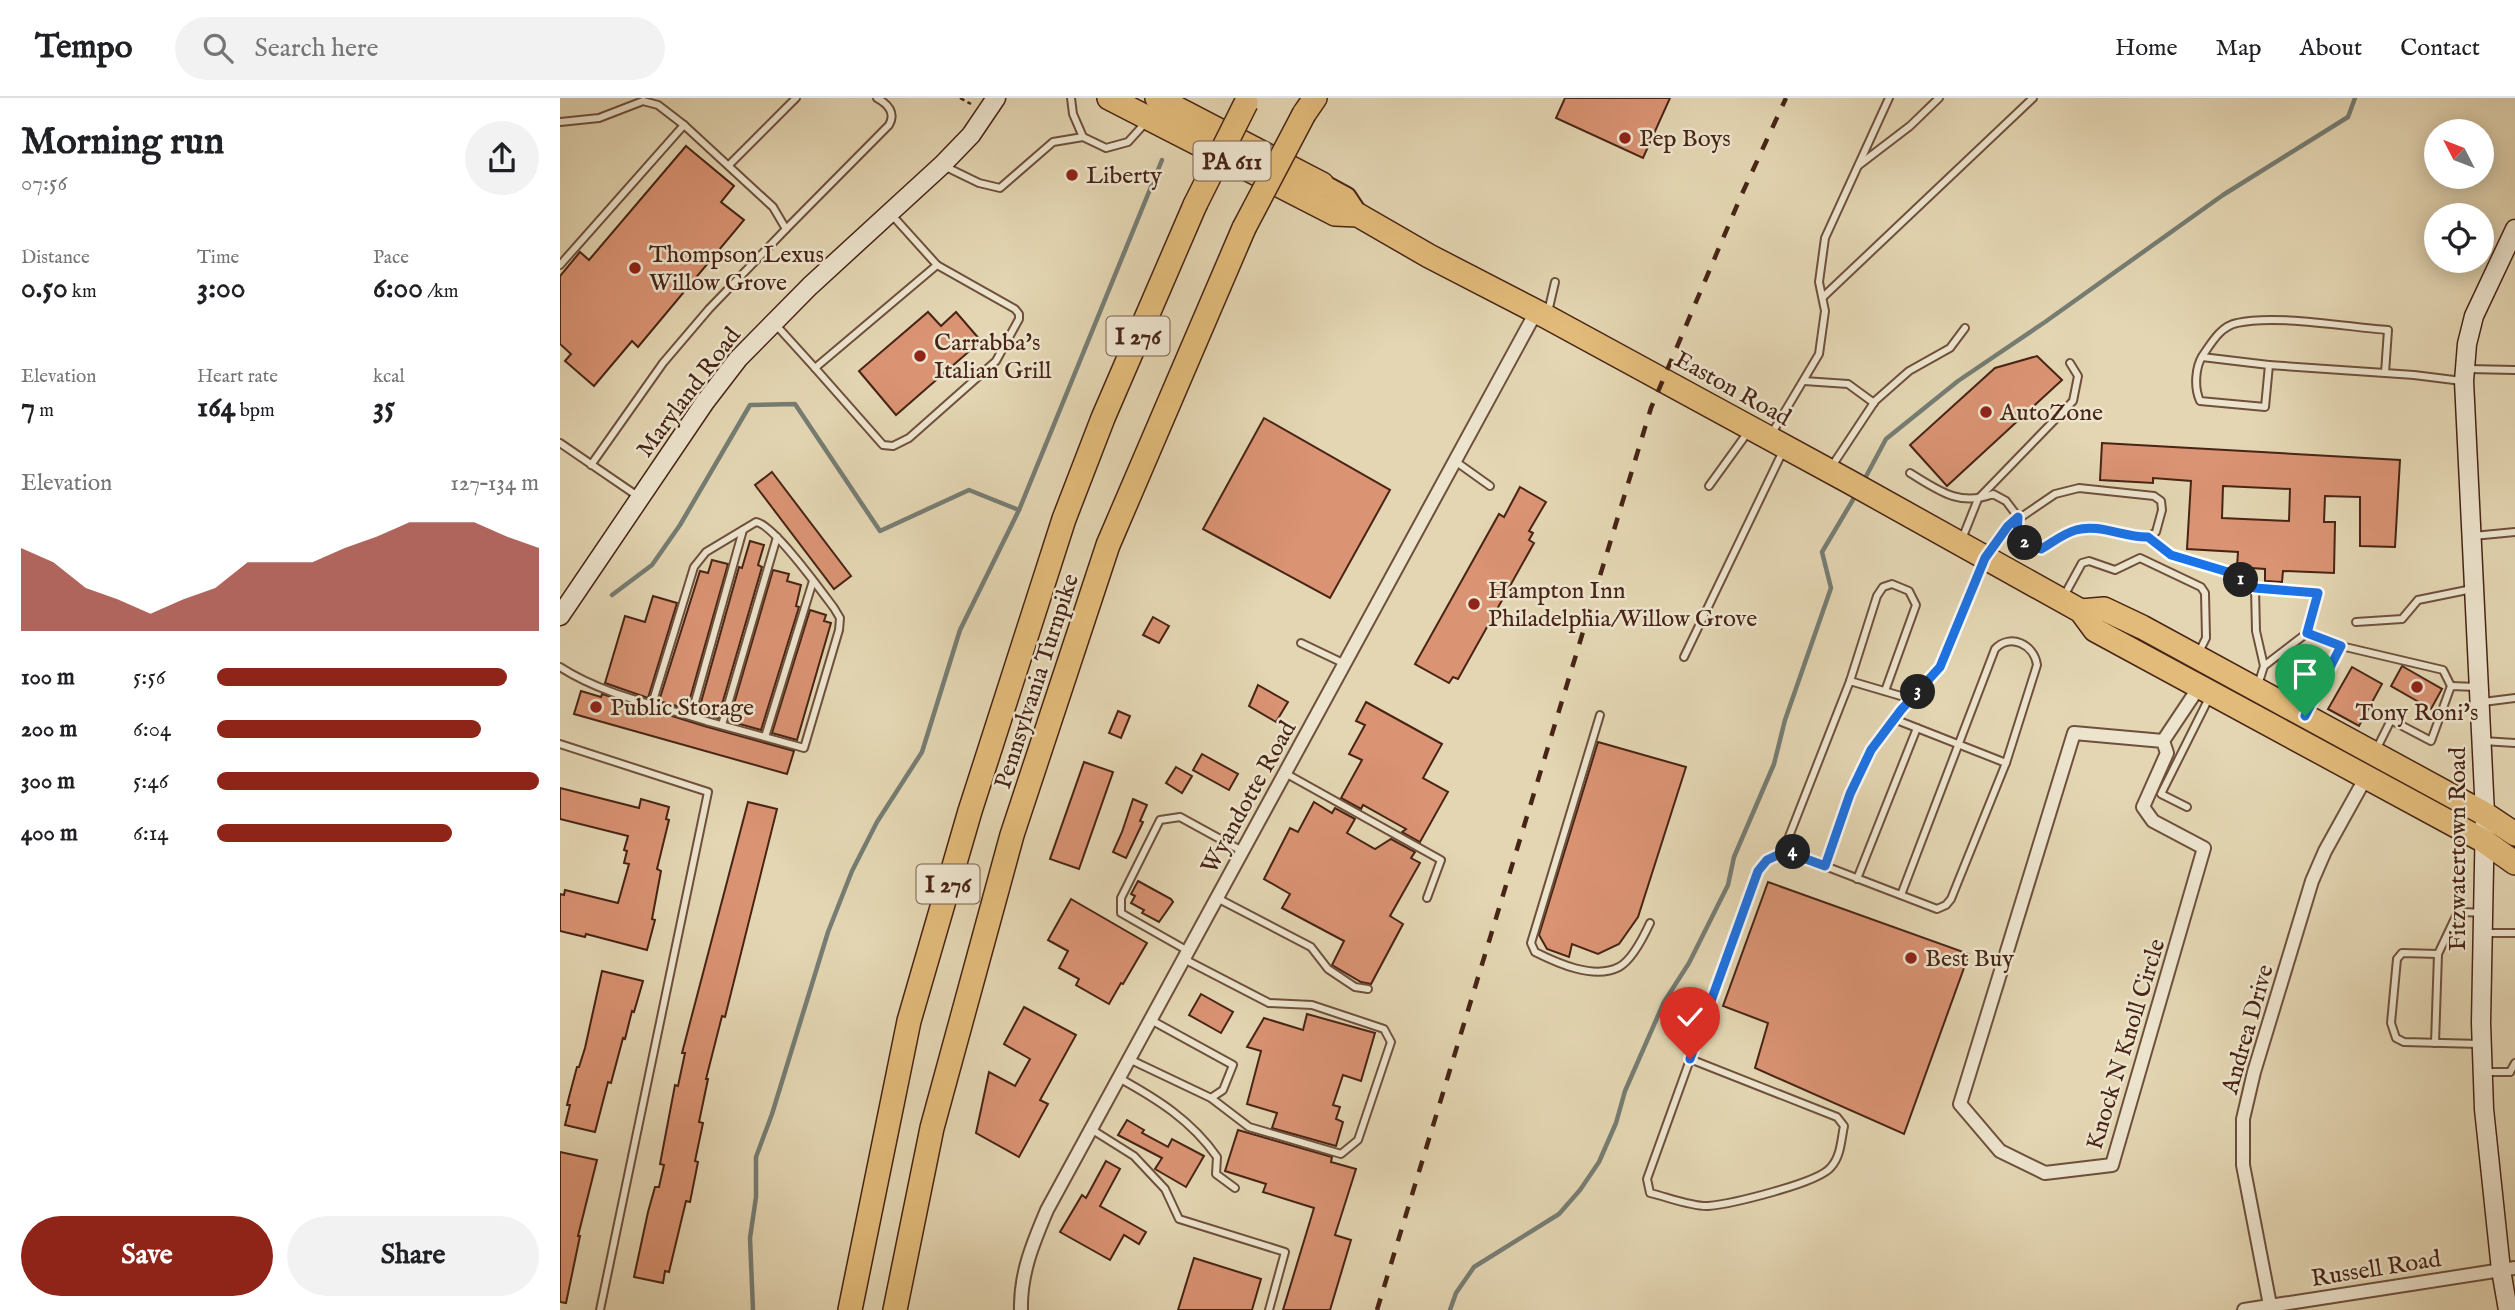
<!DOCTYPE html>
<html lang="en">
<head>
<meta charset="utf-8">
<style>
	:root { --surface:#fff; --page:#f2f2f2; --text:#202124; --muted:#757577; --line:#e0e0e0; --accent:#8f2418 }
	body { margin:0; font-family:"IM FELL English",serif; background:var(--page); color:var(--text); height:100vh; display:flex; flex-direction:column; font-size:26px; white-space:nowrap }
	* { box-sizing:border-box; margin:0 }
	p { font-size:23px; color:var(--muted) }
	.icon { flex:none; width:38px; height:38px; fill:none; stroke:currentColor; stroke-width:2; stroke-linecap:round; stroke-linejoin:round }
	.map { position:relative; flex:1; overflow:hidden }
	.sheet { display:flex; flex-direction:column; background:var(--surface); width:560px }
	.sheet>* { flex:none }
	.needle { width:46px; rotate:312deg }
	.fabs { position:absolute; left:1864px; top:21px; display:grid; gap:14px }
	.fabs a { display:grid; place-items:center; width:70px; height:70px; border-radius:50%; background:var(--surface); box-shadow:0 4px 18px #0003; font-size:35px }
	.pin { position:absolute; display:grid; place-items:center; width:60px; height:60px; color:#fff; margin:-72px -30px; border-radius:50% 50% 50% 0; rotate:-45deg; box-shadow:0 0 7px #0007 }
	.pin .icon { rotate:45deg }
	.km { position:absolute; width:35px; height:35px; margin:-18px; border-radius:50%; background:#222; color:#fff; font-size:19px; line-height:35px; text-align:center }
	.round { display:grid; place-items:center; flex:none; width:74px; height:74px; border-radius:37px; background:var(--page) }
	.head { display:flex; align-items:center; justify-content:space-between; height:119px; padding:0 21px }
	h1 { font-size:38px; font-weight:800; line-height:52px }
	.figures { display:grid; grid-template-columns:repeat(3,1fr); gap:10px; height:119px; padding:7px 21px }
	.figures div { display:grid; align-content:center }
	.figures b { font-size:30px; font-weight:800 }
	.figures small { font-size:19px; font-weight:400 }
	.figures p { font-size:19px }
	.chart { height:196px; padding:14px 21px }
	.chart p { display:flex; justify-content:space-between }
	.chart svg { width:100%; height:126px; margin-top:7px; fill:var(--accent); opacity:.7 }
	.cta { display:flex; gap:14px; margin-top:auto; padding:14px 21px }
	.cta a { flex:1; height:80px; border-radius:42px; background:var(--accent); color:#fff; font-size:28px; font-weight:800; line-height:80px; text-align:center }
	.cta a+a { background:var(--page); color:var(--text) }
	ul { padding:0 21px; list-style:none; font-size:23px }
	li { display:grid; grid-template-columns:112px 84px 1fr; align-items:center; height:52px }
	li i { height:18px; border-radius:9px; background:var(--accent) }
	header { display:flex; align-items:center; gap:42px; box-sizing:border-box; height:98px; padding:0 35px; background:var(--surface); border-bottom:2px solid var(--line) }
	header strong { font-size:33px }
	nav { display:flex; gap:38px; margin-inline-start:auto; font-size:24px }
	.search { width:490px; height:63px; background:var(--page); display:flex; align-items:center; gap:18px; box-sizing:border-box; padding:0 24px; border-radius:38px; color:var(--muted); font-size:26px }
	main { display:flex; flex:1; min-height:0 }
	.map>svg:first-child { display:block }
</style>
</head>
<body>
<header>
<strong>Tempo</strong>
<div class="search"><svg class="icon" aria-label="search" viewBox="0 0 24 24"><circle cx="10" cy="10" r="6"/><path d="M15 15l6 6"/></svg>Search here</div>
<nav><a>Home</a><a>Map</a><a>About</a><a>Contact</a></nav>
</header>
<main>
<section class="sheet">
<div class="head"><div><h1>Morning run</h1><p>07:56</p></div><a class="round"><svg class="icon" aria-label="share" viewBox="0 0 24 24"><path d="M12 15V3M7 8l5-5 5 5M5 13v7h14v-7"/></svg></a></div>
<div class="figures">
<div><p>Distance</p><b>0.50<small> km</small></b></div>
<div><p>Time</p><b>3:00</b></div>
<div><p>Pace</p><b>6:00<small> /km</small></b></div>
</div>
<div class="figures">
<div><p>Elevation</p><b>7<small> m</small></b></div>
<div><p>Heart rate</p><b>164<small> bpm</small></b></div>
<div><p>kcal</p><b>35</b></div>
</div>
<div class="chart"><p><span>Elevation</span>127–134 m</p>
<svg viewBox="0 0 160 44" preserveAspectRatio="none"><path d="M0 44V15L10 20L20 29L30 33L40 38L50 33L60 29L70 20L80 20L90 20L100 15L110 11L120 6L130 6L140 6L150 11L160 15V44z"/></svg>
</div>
<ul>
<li><b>100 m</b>5:56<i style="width:90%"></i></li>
<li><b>200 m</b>6:04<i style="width:82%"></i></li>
<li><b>300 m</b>5:46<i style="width:100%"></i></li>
<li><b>400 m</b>6:14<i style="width:73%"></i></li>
</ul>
<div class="cta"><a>Save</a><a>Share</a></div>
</section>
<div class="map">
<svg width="1955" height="1212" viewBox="0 0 1955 1212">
	<rect width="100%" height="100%" fill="#e4d6b3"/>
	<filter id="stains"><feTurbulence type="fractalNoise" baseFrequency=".00286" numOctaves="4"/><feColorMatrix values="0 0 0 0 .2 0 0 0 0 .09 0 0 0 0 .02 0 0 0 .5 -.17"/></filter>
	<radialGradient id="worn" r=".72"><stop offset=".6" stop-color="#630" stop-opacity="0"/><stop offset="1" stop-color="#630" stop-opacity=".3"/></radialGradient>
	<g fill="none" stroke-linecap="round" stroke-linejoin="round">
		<g stroke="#767d73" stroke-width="4.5">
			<polyline points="1303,384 1326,341 1398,283 1485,224 1663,97 1788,19 1795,0"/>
			<polyline points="52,497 92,467 120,427 190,307 235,306 320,433 409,392 459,412"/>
			<polyline points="193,1212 190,1140 196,1099 196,1059 212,1016 268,834 292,773 317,724 362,654 400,532 459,412 602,62"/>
			<polyline points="890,1212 896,1195 914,1169 999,1116 1020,1092 1039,1064 1056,1025 1065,993 1104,904 1129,865 1168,787 1174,759 1214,666 1225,622 1271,490 1262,454 1297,395"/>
		</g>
	</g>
	<g fill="#da9373" stroke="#472415" stroke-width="2" fill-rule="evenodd">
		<polygon points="1005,0 1110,0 1083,60 996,20"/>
		<polygon points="126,48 174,88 161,104 184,122 78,249 72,243 34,288 5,263 11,256 0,246 0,178 20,154 29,162"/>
		<polygon points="368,214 381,228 396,214 421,243 336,317 299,273"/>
		<polygon points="1477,258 1502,282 1387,388 1350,347 1435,270"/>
		<polygon points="704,320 830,392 770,500 643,431"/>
		<path d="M1542 345 1840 362 1835 449 1800 448V399L1765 398 1764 424H1775L1774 475 1723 473 1722 484 1705 483V471L1677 469 1678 454 1627 451 1631 383 1593 380V385L1540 382ZM1663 388 1730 391 1729 423 1662 420Z"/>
		<polygon points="212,374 291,478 274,491 195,387"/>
		<polygon points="960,389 986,404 969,433 973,435 969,442 974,445 898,581 893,579 889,585 855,566 939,416 944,419"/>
		<polygon points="190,443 204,447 198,467 202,469 158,620 138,615 179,469 182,470"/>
		<polygon points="152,462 168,466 127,611 99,603 140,473 148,475"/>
		<polygon points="213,472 229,476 227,483 241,487 236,508 239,509 201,632 169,623"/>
		<polygon points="93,498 117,505 88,600 45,585 65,518 85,524"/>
		<polygon points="250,512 266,517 264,523 271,525 237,642 212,635"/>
		<polygon points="593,519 609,528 599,545 583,537"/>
		<polygon points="1842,568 1882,591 1871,611 1831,588"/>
		<polygon points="1792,569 1822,586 1799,628 1768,611"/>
		<polygon points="698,587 728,604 716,624 689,608"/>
		<polygon points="21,593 41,599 42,596 144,628 234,653 227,676 14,616"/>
		<polygon points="806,604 882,646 863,680 888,694 860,744 842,734 846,731 803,707 801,711 781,700 802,662 789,656 805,627 796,623"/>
		<polygon points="558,613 570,618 561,640 549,635"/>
		<polygon points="1038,644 1126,669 1078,819 1059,846 1038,856 1012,846 1009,859 987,851 979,837"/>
		<polygon points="642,656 678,676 669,692 633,672"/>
		<polygon points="524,664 553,674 519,771 490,761"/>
		<polygon points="616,669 632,678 622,695 606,685"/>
		<polygon points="0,690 79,710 81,701 109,709 106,721 109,722 97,771 101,773 92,821 95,822 87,852 26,836 25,839 0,833 0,796 4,797 5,792 58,805 69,766 64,765 67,753 64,752 68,738 0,721"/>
		<polygon points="573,701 587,707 580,723 583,724 566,760 553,754 562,734"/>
		<polygon points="188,704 217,711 165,919 162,918 146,981 148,981 139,1024 143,1025 135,1063 138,1064 130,1104 126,1103 109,1174 105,1173 103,1185 74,1179 88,1114 95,1089 99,1089 104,1067 100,1066 115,987 118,988 125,955 122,955"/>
		<polygon points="754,704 772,715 775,710 795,721 787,735 815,751 831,741 855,754 851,760 860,765 830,818 843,826 811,886 801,884 772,867 784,843 722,810 730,796 704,781 730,730 738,734"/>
		<polygon points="578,783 611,801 613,804 599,824 582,815 584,812 571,805 575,798 571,796"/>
		<polygon points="1208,784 1409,856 1344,1036 1195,970 1208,925 1163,908"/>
		<polygon points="511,801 587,845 563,886 561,885 549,906 516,887 519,881 499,870 508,853 488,842"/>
		<polygon points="42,873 83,883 74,914 72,913 65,941 63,940 51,985 48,984 35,1034 5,1027 10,1007 7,1007 9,999 17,969 19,969 25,950"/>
		<polygon points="641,896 673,914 661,935 629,917"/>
		<polygon points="464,909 516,937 480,1002 488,1006 459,1059 416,1035 429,974 455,988 470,961 444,946"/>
		<polygon points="747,916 815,935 801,983 783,977 773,1007 780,1009 776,1021 783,1024 776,1048 712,1030 717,1015 687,1006 701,953 687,949 704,920 743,932"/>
		<polygon points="567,1022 584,1032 582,1035 608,1049 612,1041 644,1058 626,1089 595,1071 602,1060 558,1037"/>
		<polygon points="678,1032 772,1059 771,1064 796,1071 775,1137 791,1142 770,1212 723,1212 754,1110 703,1094 706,1086 665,1073"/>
		<polygon points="0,1054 37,1062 18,1138 20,1138 6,1205 0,1204"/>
		<polygon points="546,1063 560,1071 540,1108 586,1134 579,1146 564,1137 550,1162 500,1134 522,1097 526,1100"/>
		<polygon points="634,1160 701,1181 692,1212 618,1212"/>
	</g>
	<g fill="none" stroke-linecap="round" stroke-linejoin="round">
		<g stroke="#6e503c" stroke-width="10">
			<g id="lane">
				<polyline points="511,0 513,16 523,39"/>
				<polyline points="0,24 39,20 83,3 98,7 124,27 0,167"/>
				<polyline points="169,67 236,0"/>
				<polyline points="1299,67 1350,28 1379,0"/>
				<polyline points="384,68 419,85 440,90 493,44 523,39 546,50 568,44 587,23"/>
				<path d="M226 131 329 27C336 15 328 6 317 0"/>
				<polyline points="1263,199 1473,0"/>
				<polyline points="988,214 995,184"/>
				<polyline points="216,227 255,270 377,167 331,116"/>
				<polyline points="1642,259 1709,267"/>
				<polyline points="255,270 323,347 333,348 349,340 436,263 459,221 459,216 455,211 377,167"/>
				<polyline points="1908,271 1955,272"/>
				<path d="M1825 275 1828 232C1787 229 1715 216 1677 225 1661 228 1652 244 1643 257 1635 269 1634 290 1640 303L1705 309 1709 267 1854 277 1902 283"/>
				<polyline points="1244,283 1288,286 1314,305"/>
				<polyline points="1212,335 1259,256 1265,213 1259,184 1265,140 1329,0"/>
				<polyline points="0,345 79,399"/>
				<polyline points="895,363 930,388"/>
				<polyline points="31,367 103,265 149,211 226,131 213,109 124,27"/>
				<polyline points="1272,368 1315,303 1349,273 1390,250 1405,230"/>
				<path d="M1350 375C1378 392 1399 409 1433 396L1446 403 1458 419 1457 438 1458 441 1481 451 1517 432H1542L1576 439 1590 438 1596 434 1602 412 1601 403 1594 398 1519 390 1495 396 1448 428 1429 455"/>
				<polyline points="1149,388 1188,334"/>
				<polyline points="1913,438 1955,434"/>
				<polyline points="1588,439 1611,457 1668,474 1695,490"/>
				<polyline points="1402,441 1418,401 1513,303 1518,278 1510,265"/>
				<polyline points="1504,498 1522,465 1529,463 1555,472 1580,460 1641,489 1645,495 1646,540 1639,554"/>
				<polyline points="1796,524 1842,521 1858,502 1912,491"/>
				<polyline points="741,545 785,566"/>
				<polyline points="1124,559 1223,353"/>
				<polyline points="1704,568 1747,535"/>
				<path d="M0 569C43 597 97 607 146 623L244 650 279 532 280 520 274 510C262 494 213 426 196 424L146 454 134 469 92 606"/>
				<polyline points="1290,583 1317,498 1323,489 1332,486 1349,493 1356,507 1325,593"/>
				<polyline points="1698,587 1704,568 1696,533 1695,490 1758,495 1747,535 1781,548"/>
				<polyline points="1923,604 1955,600"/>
				<polyline points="1747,615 1781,548 1883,572 1891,588"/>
				<path d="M1040 617 971 845 975 854C997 865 1034 882 1059 869 1072 862 1084 838 1090 825"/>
				<polyline points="131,618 183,432"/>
				<polyline points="1334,621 1446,665 1391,801 1386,807 1377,811 1265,768 1290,696 1311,652 1341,612 1380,569 1423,464"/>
				<polyline points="162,627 217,439"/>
				<polyline points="205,639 253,483"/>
				<polyline points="1923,643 1955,645"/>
				<polyline points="0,646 148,694 40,1212"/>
				<polyline points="1817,650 1831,622 1871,643 1891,588 1917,589"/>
				<polyline points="725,675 881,762 867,800"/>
				<polyline points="1627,709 1601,696 1649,600"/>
				<path d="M1265 768C1248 762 1233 760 1228 741L1290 583 1351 601"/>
				<polyline points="1297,781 1357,630"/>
				<path d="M1341 797 1435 551C1450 535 1474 546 1477 567L1446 665"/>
				<polyline points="657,800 751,849 768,871 795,889 808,891"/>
				<polyline points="1925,835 1955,835"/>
				<polyline points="628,853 561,815 561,800 600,722 620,719 682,753"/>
				<polyline points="1878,856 1842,855 1837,861 1831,925 1836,940 1844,944 1920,946"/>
				<polyline points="624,861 709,905 752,907 824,931 831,944 798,1042 781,1056 689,1029 651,1000"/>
				<polyline points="1875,945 1878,856 1897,816 1904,814 1922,815"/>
				<polyline points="569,961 651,1000 663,992 673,967 591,922"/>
				<path d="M1130 961 1277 1019 1284 1028C1281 1042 1281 1058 1271 1069 1259 1085 1171 1106 1148 1108 1133 1109 1107 1099 1090 1095L1087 1081 1198 773 1207 762 1231 751"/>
				<polyline points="1925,974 1950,974"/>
				<polyline points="1950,974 1955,965"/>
				<path d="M559 980C597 1001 631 1022 657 1059L656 1076 675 1090"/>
				<polyline points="531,1031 574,1058 605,1091 619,1121 725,1154 709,1212"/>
			</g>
		</g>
		<g stroke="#6e503c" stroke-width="16">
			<g id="street">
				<polyline points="1603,643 1514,635 1400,1006 1440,1053 1485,1075 1552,1067 1644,750 1593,723 1583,709 1607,655 1603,643 1639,589"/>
				<polyline points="1710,1207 1683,1067 1683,1021 1694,974 1752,783 1765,753 1806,679"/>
				<path d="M461 1212C460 1176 473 1145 487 1112L976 214"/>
				<polyline points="1684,1212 1955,1170"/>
			</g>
		</g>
		<g stroke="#472415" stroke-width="21">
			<g id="secondary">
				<polyline points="0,518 145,304 178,261 250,188 382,67 411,37 436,0"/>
				<polyline points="1948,1212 1941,1172 1924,1011 1921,925 1925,716 1904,283 1907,246 1914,218 1955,131"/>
			</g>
		</g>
		<g stroke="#472415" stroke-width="23">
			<polyline id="primary" points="762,86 786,99 798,117"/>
		</g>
		<g stroke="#472415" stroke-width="26">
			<g id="highway">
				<polyline points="549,0 775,116 798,117 869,158 987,219 1288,383 1521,513 1535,532 1924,743 1955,765"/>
				<polyline points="597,0 762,86"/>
				<polyline points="744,16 755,0"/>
				<polyline points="1521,513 1544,511 1582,529 1925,716 1955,736"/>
				<polyline points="290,1212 349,923 410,713 504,421 543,320 635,107"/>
				<polyline points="335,1212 372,1030 452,737 548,447 684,130"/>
			</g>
		</g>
		<polyline stroke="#472415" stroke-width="2.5" stroke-dasharray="5 3.5" stroke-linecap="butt" points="400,0 411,6"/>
		<use href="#lane" stroke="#ede4ce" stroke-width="6"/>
		<use href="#street" stroke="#ede4ce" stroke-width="12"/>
		<use href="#secondary" stroke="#ede4ce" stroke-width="18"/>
		<use href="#primary" stroke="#e2bb7a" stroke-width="19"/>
		<use href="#highway" stroke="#e2bb7a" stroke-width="23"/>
		<polyline stroke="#472415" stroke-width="4.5" stroke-dasharray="12 12" stroke-linecap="butt" points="817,1212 1091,310 1181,98 1226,0"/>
		<g stroke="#472415" stroke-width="26" stroke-linecap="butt">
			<g id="highway-bridge">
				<polyline points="635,107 686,5"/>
				<polyline points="684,130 744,16"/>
			</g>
		</g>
		<use href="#highway-bridge" stroke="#e2bb7a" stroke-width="23"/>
	</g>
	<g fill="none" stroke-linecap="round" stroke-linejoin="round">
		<g stroke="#fff" stroke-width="14">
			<path id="route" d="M1130 961 1198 773 1207 762 1231 751 1238 758 1265 768 1290 696 1311 652 1341 612 1380 569 1425 460 1448 428 1458 419 1457 439 1465 445 1481 451C1492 445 1504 435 1516 432 1539 425 1565 440 1588 439L1611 457 1668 474 1695 490 1758 495 1747 535 1781 548 1745 618"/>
		</g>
		<use href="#route" stroke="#1a73e8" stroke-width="9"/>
	</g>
	<g fill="#8f2418" stroke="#ede4ce" stroke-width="2.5">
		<circle cx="1065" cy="40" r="7"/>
		<circle cx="512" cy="77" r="7"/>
		<circle cx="75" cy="170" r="7"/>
		<circle cx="360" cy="258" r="7"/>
		<circle cx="1426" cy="314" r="7"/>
		<circle cx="914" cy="506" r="7"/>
		<circle cx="1857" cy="589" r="7"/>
		<circle cx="36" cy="609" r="7"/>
		<circle cx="1351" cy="860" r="7"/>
	</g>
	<g text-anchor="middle" stroke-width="5" stroke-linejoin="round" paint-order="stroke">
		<g fill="#ede4ce" stroke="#795e4c" stroke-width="2">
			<rect x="633.5" y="43.5" width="77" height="39" rx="5"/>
			<rect x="546.5" y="218.5" width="63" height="39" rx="5"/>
			<rect x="356.5" y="766.5" width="63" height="39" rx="5"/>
		</g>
		<g font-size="23" font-weight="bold" fill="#472415">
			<text x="672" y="71">PA 611</text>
			<text x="578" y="246">I 276</text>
			<text x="388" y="794">I 276</text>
		</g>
		<g font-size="24" fill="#472415" stroke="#ede4ce" text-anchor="start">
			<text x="1079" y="48">Pep Boys</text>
			<text x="526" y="85">Liberty</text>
			<text x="89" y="164">Thompson Lexus<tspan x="89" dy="28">Willow Grove</tspan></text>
			<text x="374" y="252">Carrabba's<tspan x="374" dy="28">Italian Grill</tspan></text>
			<text x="1440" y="322">AutoZone</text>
			<text x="928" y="500">Hampton Inn<tspan x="928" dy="28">Philadelphia/Willow Grove</tspan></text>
			<text x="50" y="617">Public Storage</text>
			<text x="1857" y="622" text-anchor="middle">Tony Roni's</text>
			<text x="1365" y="868">Best Buy</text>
		</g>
		<g font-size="24" fill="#472415" stroke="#ede4ce">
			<text transform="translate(1173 290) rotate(29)" y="8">Easton Road</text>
			<text transform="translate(128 294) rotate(-53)" y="8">Maryland Road</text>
			<text transform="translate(476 583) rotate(-72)" y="8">Pennsylvania Turnpike</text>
			<text transform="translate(688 699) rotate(-61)" y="8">Wyandotte Road</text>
			<text transform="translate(1897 751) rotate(-90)" y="8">Fitzwatertown Road</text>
			<text transform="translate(1687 931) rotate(-74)" y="8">Andrea Drive</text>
			<text transform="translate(1565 946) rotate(-73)" y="8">Knock N Knoll Circle</text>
			<text transform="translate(1816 1170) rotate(-9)" y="8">Russell Road</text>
		</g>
	</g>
	<rect width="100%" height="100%" filter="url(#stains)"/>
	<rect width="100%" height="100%" fill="url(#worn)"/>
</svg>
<div class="fabs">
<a><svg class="needle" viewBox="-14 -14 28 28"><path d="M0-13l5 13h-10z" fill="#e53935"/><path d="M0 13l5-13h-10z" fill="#757577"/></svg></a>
<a><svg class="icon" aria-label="locate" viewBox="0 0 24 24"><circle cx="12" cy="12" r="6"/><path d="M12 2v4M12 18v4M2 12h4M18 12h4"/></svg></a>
</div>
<div class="pin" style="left:1745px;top:618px;background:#1e9e55"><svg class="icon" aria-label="arrive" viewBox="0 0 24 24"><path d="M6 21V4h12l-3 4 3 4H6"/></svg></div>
<div class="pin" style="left:1130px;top:961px;background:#d93025"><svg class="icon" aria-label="check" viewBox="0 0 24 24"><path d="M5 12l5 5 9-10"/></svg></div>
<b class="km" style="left:1681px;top:482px">1</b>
<b class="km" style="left:1465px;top:445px">2</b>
<b class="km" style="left:1358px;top:594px">3</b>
<b class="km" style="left:1233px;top:754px">4</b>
</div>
</main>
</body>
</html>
